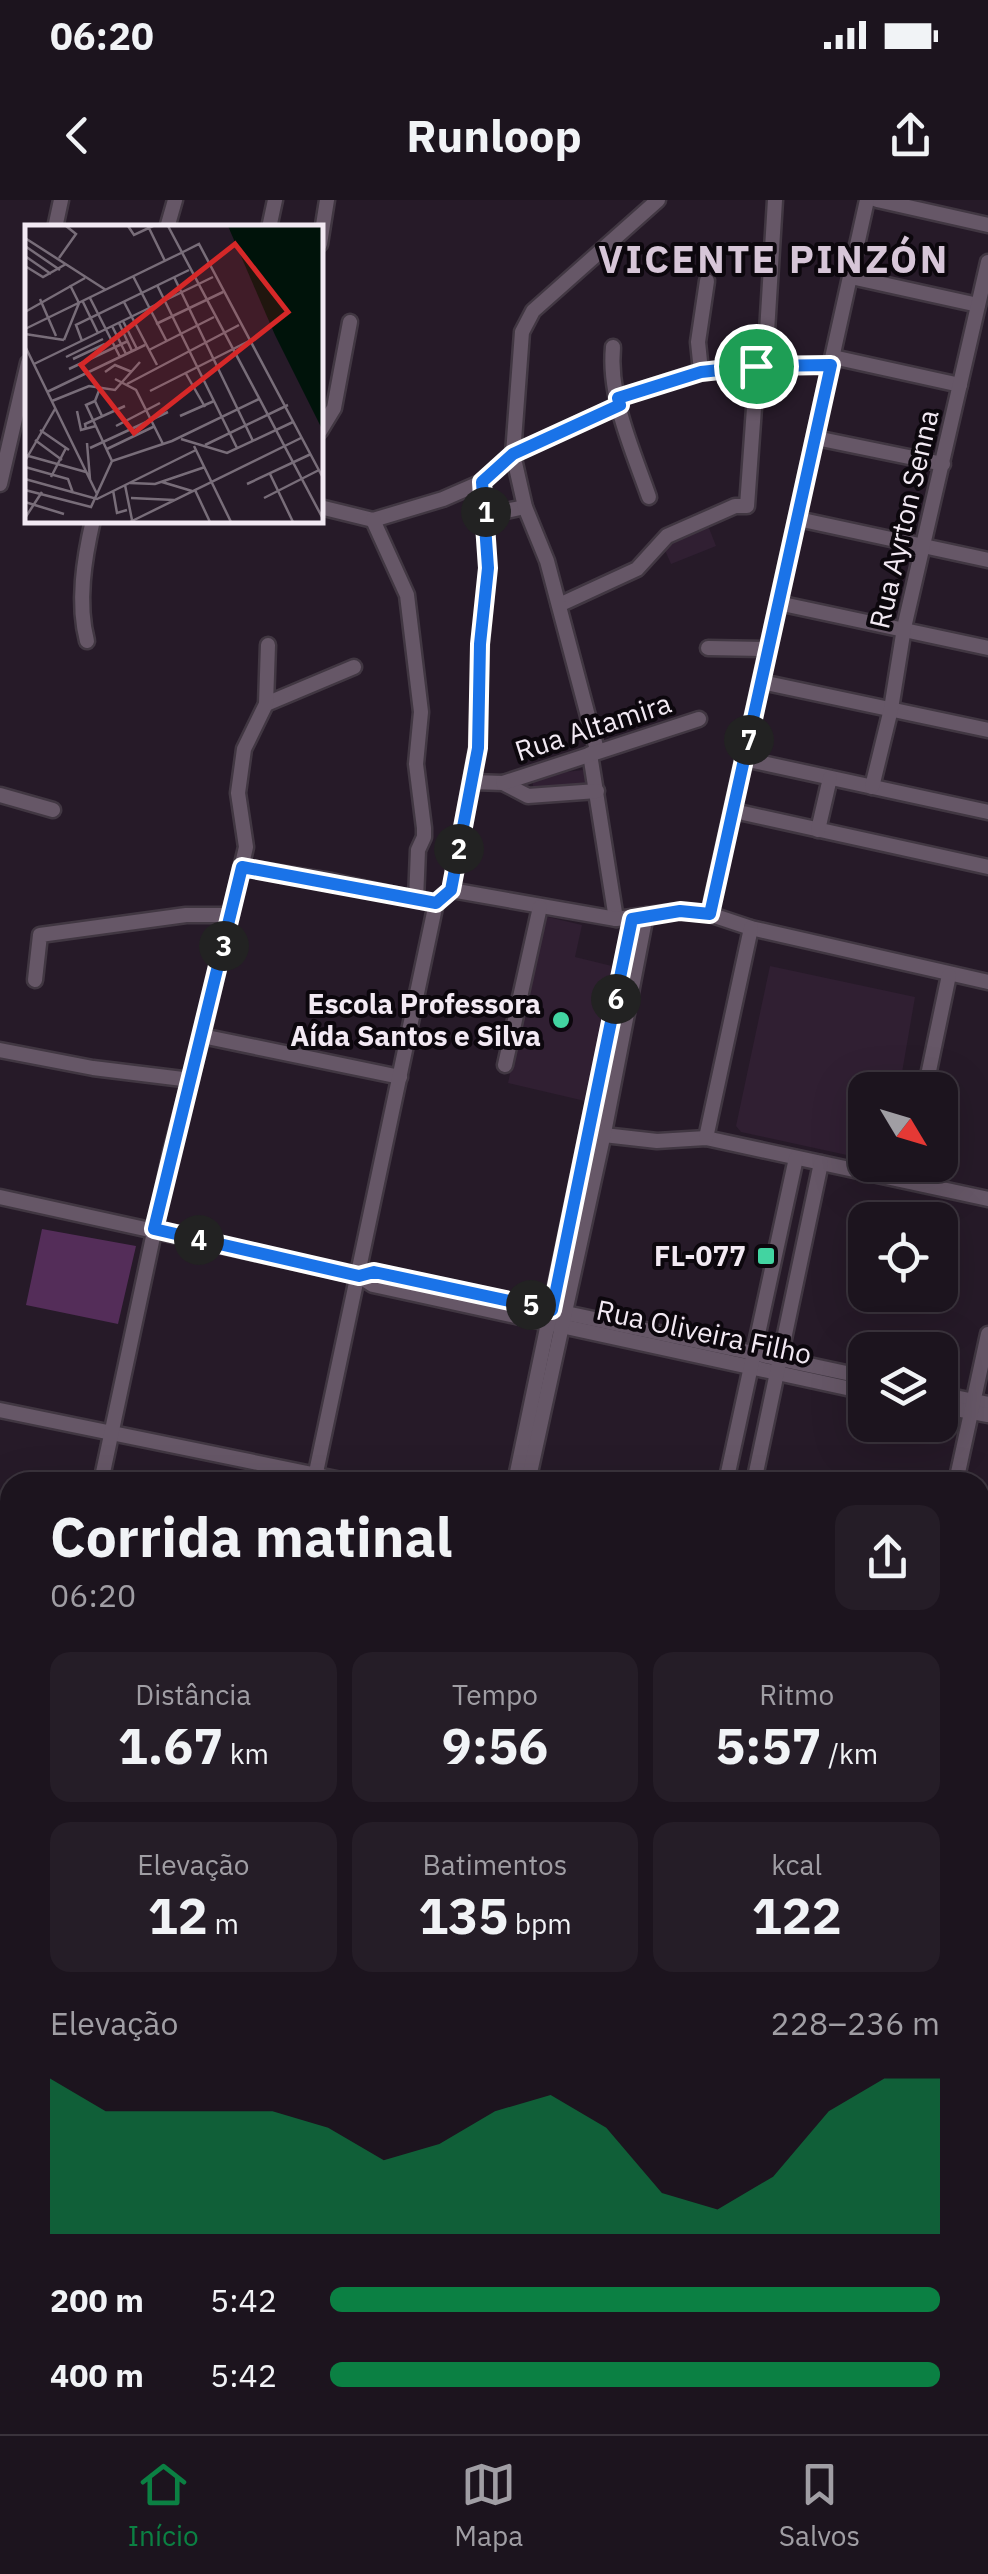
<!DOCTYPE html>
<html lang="pt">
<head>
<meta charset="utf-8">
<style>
	:root { --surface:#1c141e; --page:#251d27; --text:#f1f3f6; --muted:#a09ea4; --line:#3a333c; --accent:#0b8043 }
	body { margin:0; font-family:"IBM Plex Sans",sans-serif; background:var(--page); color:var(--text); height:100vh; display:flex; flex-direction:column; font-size:38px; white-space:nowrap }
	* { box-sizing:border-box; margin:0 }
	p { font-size:32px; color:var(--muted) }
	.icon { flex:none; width:55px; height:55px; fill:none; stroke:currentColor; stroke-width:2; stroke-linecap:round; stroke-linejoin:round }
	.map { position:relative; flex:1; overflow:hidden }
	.details { position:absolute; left:0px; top:1272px; width:990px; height:962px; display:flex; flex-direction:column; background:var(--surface); border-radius:30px 30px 0 0; box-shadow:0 10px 40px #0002,0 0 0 2px var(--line) }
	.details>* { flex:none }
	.needle { width:65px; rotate:128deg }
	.fabs { position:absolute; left:848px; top:872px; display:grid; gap:20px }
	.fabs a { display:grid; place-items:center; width:110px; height:110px; border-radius:20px; background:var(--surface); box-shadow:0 10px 40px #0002,0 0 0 2px var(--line); font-size:50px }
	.pin { position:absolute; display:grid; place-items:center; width:85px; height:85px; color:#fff; margin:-42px; border:5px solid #fff; border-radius:50%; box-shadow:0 2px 10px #0007 }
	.km { position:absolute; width:50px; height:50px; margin:-25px; border-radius:50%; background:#222; color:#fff; font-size:28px; line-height:50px; text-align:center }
	.round { display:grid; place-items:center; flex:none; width:105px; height:105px; border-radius:20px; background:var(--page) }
	.overview { display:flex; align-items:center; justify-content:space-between; height:170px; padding:0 50px }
	h1 { font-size:55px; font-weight:800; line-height:75px }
	.figures { display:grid; grid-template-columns:repeat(3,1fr); gap:15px; height:170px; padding:10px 50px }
	.figures div { display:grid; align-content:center; border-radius:20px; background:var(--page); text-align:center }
	.figures b { font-size:50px; font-weight:800 }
	.figures small { font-size:28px; font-weight:400 }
	.figures p { font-size:28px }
	.chart { height:280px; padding:20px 50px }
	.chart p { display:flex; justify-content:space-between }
	.chart svg { width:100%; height:180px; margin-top:10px; fill:var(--accent); opacity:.7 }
	ul { padding:0 50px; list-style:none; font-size:32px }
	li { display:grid; grid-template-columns:160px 120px 1fr; align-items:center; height:75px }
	li i { height:25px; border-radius:12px; background:var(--accent) }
	.status { display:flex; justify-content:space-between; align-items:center; height:70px; padding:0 50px; background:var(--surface); direction:ltr }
	.status svg { height:28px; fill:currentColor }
	header { display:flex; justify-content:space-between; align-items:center; height:130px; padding:0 50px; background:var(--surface); font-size:45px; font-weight:800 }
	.menu { display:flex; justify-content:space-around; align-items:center; height:140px; border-top:2px solid var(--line); background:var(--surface); font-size:28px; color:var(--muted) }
	.menu a { display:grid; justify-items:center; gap:5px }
	.menu .selected { color:var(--accent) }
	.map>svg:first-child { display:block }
</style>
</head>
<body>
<div class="status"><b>06:20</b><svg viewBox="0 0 49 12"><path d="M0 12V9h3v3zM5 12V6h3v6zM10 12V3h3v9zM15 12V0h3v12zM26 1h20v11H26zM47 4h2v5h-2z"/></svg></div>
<header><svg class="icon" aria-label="back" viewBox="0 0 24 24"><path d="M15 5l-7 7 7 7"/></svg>Runloop<svg class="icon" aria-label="share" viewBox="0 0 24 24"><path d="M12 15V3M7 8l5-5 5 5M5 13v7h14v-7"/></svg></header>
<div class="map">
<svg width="988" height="2234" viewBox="0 0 988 2234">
	<rect width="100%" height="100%" fill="#261a28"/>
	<g fill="#301f32">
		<polygon points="707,323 716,346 671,364 661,341"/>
		<polygon points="591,569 594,588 534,594 532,576"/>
		<polygon points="548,717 582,725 575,757 612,766 585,901 508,883 543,721"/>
		<polygon points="770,766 915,797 899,890 865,890 865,959 741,932 736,926"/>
	</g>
	<polygon fill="#542d59" points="42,1029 136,1046 118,1124 26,1105"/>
	<polygon fill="#00130a" points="0,1979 10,1982 10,2225 947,2225 982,2234 0,2234"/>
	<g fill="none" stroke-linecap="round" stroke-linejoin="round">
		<g stroke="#413742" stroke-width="19">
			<g id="minor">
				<polyline points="877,0 988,25"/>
				<polyline points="55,28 61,0"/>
				<polyline points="167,28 175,0"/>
				<polyline points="269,28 275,0"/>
				<polyline points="320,44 327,0"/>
				<polyline points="851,77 978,105"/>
				<path d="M613 147C608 197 633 251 649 297"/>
				<polyline points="833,157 960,185"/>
				<polyline points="765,165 775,0"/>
				<polyline points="701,171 698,142 707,81"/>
				<polyline points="618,198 701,171 765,165 831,165"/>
				<polyline points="320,231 334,208 350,122"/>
				<polyline points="816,238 943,264"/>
				<polyline points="0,284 28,163"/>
				<polyline points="320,307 373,320 443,299 482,282 513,254 619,205"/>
				<polyline points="486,315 525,307"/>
				<polyline points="798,319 988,360"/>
				<polyline points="373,320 407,395 421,512 416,564 424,628 424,637 418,650 416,700"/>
				<polyline points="778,403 988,448"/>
				<polyline points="559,405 637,369 667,336 735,306 747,306 757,166"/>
				<path d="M87 441C77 403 84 359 93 320"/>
				<polyline points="708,448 768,449"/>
				<polyline points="762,482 988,530"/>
				<polyline points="266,504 354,467"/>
				<polyline points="597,550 547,361 525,307 513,254 522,132 533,111 658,0"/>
				<polyline points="590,554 616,719"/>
				<polyline points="744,559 988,612"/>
				<polyline points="473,582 503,583 528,596 597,591"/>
				<polyline points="503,583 699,519"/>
				<polyline points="872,587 891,509 904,428 988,62"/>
				<polyline points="0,595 53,610"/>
				<polyline points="734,611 988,667"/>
				<polyline points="818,630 830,578"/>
				<polyline points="242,667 331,681 423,701"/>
				<polyline points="451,690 616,719 679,711 709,714 751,728 988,782"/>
				<polyline points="444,696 451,690 477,548 481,444 488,368 482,282"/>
				<polyline points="709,714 867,0"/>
				<polyline points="35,780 40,735 186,715 231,715"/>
				<polyline points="202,836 400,877"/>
				<polyline points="0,850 93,868 191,880"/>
				<polyline points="505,865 540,707"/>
				<polyline points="925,890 949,775"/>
				<polyline points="595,934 657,941 706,938 988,999"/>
				<polyline points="706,938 751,728"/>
				<polyline points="0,997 359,1076 373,1085 865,1192"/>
				<polyline points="359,1076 374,1072 865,1177"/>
				<polyline points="940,1194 988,1204"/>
				<polyline points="940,1206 988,1215"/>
				<polyline points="0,1210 351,1282"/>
				<polyline points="101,1282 171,952 202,836 246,647 238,593 244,549 266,504 268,445"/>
				<polyline points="314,1282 436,703"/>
				<polyline points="515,1282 632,719"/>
				<polyline points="528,1282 604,933 646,715"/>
				<polyline points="726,1282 796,958"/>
				<polyline points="754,1282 821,963"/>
				<polyline points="956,1282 988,1134"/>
				<polyline points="980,1420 988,1422"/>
			</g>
		</g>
		<g stroke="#413742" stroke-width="22">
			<g id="major">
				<polyline points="0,1442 10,1444"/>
				<polyline points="0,1455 10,1457"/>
				<polyline points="980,1618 988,1620"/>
				<polyline points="980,1631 988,1633"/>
				<polyline points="0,1659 10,1661"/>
				<polyline points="0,1681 10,1683"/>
				<polyline points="980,1834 988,1836"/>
				<polyline points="980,1861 988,1862"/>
			</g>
		</g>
		<use href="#minor" stroke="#665767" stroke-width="14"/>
		<use href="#major" stroke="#328772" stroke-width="18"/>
	</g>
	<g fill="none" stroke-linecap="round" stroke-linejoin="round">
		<g stroke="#fff" stroke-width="20">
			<polygon id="route" points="831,165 710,714 680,711 632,719 552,1110 374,1072 359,1076 154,1029 242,667 436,703 451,690 478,548 480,444 488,368 482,282 513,254 620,205 618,198 701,172 756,166"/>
		</g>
		<use href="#route" stroke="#1a73e8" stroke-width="12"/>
	</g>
	<g fill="#42d4a1" stroke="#0c070d" stroke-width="4">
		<circle cx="561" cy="820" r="10"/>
		<rect x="756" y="1046" width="20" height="20" rx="5"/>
	</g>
	<g text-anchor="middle" stroke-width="8" stroke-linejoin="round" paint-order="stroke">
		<g font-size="28" fill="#f2e9f3" stroke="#0c070d">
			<text transform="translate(904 319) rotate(-77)" y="10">Rua Ayrton Senna</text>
			<text transform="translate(593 527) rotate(-18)" y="10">Rua Altamira</text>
			<text transform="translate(704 1132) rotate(12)" y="10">Rua Oliveira Filho</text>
		</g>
		<g font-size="28" font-weight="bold" fill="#f2e9f3" stroke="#0c070d" text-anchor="end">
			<text x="541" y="814">Escola Professora<tspan x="541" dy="32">Aída Santos e Silva</tspan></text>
			<text x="746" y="1066">FL-077</text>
		</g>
		<g font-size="38" font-weight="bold" letter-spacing="2.5" fill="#d7c6d8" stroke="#0c070d">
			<text x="774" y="73">VICENTE PINZÓN</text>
		</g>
	</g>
	<g transform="translate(25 25)">
		<rect width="298" height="298" fill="#261a28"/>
		<path d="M203 1H297V204L250 110Z" fill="#00130a"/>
		<path fill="none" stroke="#786d79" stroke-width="2.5" d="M103 1 109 10 128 1M123 1 140 36M143 1 297 292M0 13 81 65M0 21 35 45M156 28 174 19 297 251M0 31 26 49M34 33 51 9 41 1M0 41 18 52 41 39M108 51 142 117M149 52 228 216M132 60 212 223M65 73 95 132M15 74 31 111M58 77 73 108M99 77 132 140M0 87 60 53M98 96 112 124M94 98 107 126M131 99 198 67M87 101 101 129M0 104 156 28M0 109 39 115M39 115 54 78 45 60M57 116 51 100 164 45M0 121 72 269M124 125 189 92M41 132 78 114M48 134 80 119M9 139 188 52M44 144 103 116M80 147 90 140 107 147M160 147 180 182M90 154 111 165 138 219M102 159 214 100M75 163 70 176 77 191M125 166 224 116M22 167 120 120M27 176 64 161 90 165 115 137M70 176 61 180 87 236M52 186 56 205 71 201M155 191 189 176M91 201 135 178M61 204 60 199 100 181M15 205 44 225M156 214 202 228 268 197M10 215 37 235M62 218 65 254M180 220 263 180M169 221 206 297M65 223 143 187M82 224 130 201M0 230 61 247M0 236 30 184M0 242 43 254 48 268M245 249 268 297M26 252 41 223M0 254 72 274 171 225M137 257 167 266M105 258 130 259 180 242M222 259 286 229M100 260 107 295M0 265 66 282 87 236 147 216 234 174M88 265 92 288 102 285M170 265 185 297M106 273 149 275M239 273 294 245M0 277 39 289M0 293 17 267M105 297 276 213"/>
		<path fill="#d62828" fill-opacity="0.15" stroke="#d62828" stroke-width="5" d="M210 19 263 87 109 208 56 140Z"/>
		<rect width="298" height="298" fill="none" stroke="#f2e9f3" stroke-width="5"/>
	</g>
</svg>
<div class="fabs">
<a><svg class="needle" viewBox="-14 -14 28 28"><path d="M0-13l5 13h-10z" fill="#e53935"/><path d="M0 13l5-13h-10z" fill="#a09ea4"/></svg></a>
<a><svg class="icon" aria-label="locate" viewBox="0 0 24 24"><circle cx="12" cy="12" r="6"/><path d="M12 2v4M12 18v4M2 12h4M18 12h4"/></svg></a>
<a><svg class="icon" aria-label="layers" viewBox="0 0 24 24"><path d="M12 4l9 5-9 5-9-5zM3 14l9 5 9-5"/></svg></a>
</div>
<div class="pin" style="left:756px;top:166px;background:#1e9e55"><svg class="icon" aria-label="arrive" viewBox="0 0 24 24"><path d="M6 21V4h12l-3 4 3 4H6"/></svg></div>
<b class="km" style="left:486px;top:312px">1</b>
<b class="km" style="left:459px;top:649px">2</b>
<b class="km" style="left:224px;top:746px">3</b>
<b class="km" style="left:199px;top:1040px">4</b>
<b class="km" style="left:531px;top:1105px">5</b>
<b class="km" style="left:616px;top:799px">6</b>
<b class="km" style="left:749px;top:540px">7</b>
<section class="details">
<div class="overview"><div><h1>Corrida matinal</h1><p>06:20</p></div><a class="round"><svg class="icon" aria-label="share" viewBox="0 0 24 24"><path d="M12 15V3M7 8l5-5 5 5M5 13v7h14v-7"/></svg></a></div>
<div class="figures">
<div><p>Distância</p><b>1.67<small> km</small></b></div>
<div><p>Tempo</p><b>9:56</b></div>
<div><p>Ritmo</p><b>5:57<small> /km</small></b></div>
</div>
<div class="figures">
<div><p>Elevação</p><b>12<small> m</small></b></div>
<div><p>Batimentos</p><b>135<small> bpm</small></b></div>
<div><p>kcal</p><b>122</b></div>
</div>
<div class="chart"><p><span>Elevação</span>228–236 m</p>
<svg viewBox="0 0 160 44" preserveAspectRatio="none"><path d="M0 44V6L10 14L20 14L30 14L40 14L50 18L60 26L70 22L80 14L90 10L100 18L110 34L120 38L130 30L140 14L150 6L160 6V44z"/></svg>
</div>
<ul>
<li><b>200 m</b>5:42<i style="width:100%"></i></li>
<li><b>400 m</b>5:42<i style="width:100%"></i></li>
</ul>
</section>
</div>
<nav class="menu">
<a class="selected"><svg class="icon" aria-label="home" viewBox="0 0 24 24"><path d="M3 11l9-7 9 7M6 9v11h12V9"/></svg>Início</a>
<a><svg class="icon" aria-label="map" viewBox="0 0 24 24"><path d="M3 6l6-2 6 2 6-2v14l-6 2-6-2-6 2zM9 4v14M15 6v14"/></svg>Mapa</a>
<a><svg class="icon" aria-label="saved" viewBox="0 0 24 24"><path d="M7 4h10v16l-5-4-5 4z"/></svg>Salvos</a>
</nav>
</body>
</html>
